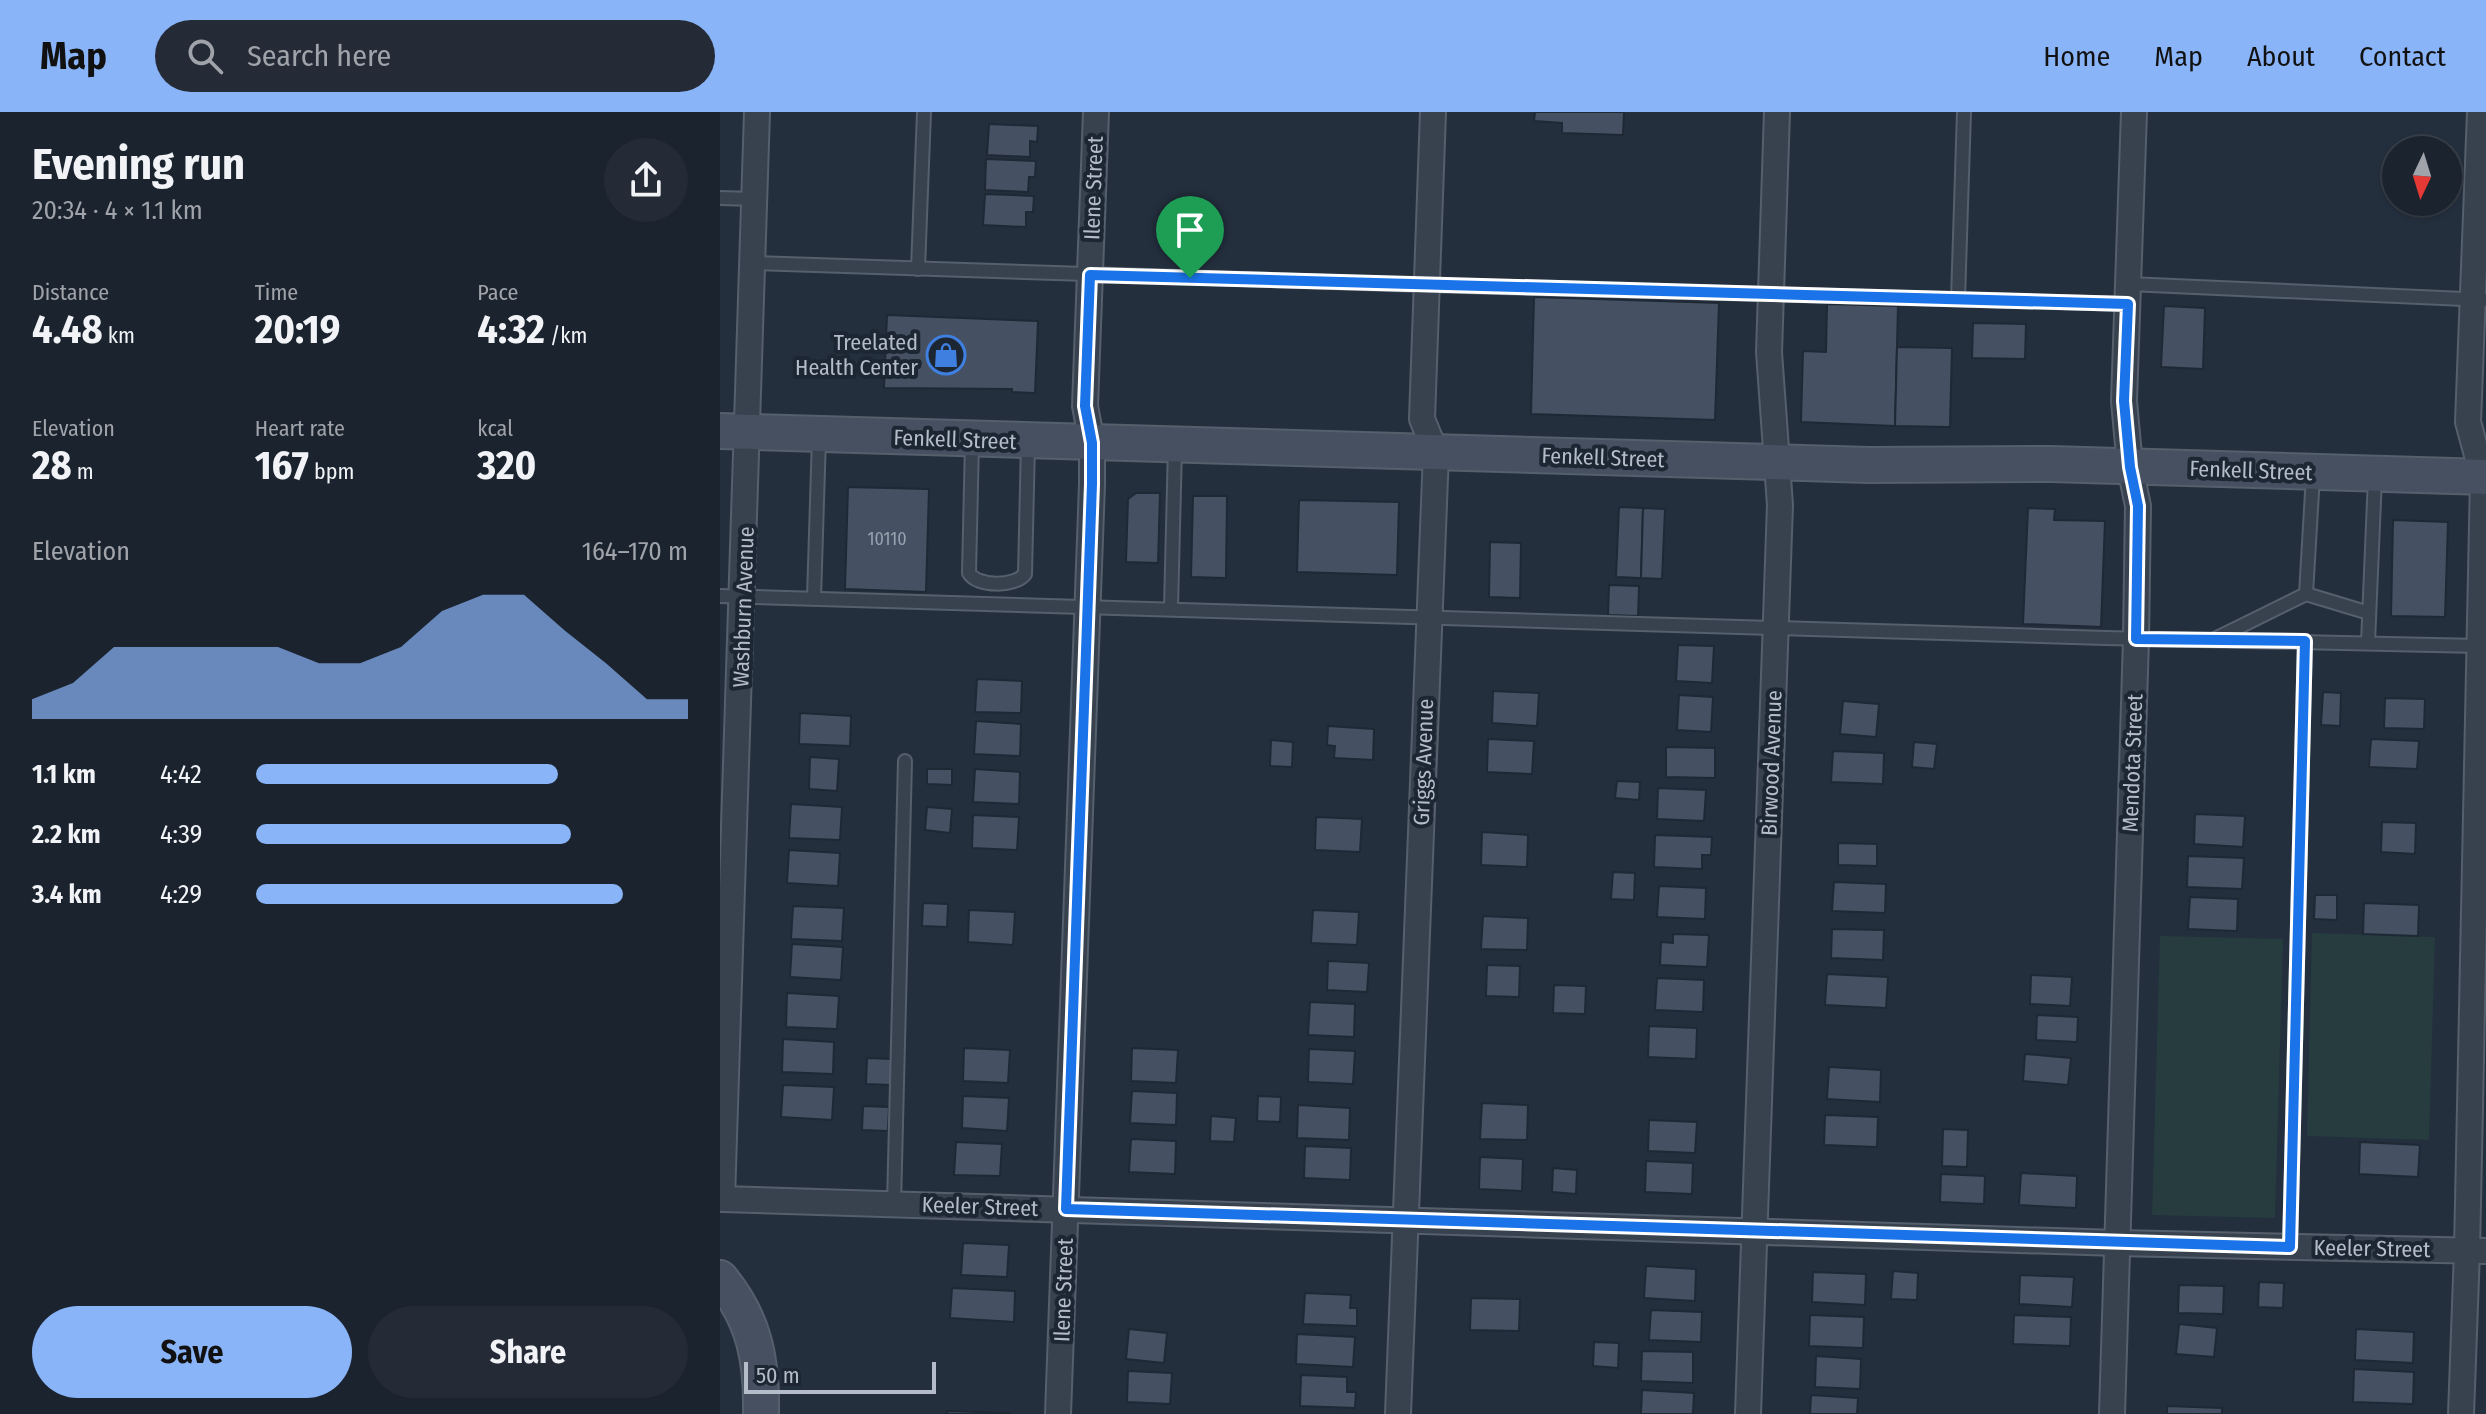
<!DOCTYPE html>
<html lang="en">
<head>
<meta charset="utf-8">
<style>
	:root { --surface:#1b232e; --page:#242b36; --text:#f1f3f6; --muted:#a0a4aa; --line:#39404a; --accent:#8ab4f8 }
	body { margin:0; font-family:"Fira Sans Condensed",sans-serif; background:var(--page); color:var(--text); height:100vh; display:flex; flex-direction:column; font-size:30px; white-space:nowrap }
	* { box-sizing:border-box; margin:0 }
	p { font-size:26px; color:var(--muted) }
	.icon { flex:none; width:44px; height:44px; fill:none; stroke:currentColor; stroke-width:2; stroke-linecap:round; stroke-linejoin:round }
	.map { position:relative; flex:1; overflow:hidden }
	.drawer { display:flex; flex-direction:column; background:var(--surface); width:720px }
	.drawer>* { flex:none }
	.needle { width:52px; rotate:184deg }
	.controls { position:absolute; left:1662px; top:24px; display:grid; gap:16px }
	.controls a { display:grid; place-items:center; width:80px; height:80px; border-radius:50%; background:var(--surface); box-shadow:0 2px 6px #0004,0 0 0 2px var(--line); font-size:40px }
	.scale { position:absolute; left:24px; bottom:20px; width:192px; box-sizing:border-box; padding-left:8px; border:4px solid #b4bcc9; border-top:0; font-size:22px; line-height:28px; white-space:nowrap; color:#b4bcc9; -webkit-text-stroke:6px #1d2633; paint-order:stroke }
	.pin { position:absolute; display:grid; place-items:center; width:68px; height:68px; color:#fff; margin:-82px -34px; border-radius:50% 50% 50% 0; rotate:-45deg; box-shadow:0 0 8px #0007 }
	.pin .icon { rotate:45deg }
	.round { display:grid; place-items:center; flex:none; width:84px; height:84px; border-radius:42px; background:var(--page) }
	.overview { display:flex; align-items:center; justify-content:space-between; height:136px; padding:0 32px }
	h1 { font-size:44px; font-weight:700; line-height:60px }
	.figures { display:grid; grid-template-columns:repeat(3,1fr); gap:12px; height:136px; padding:8px 32px }
	.figures div { display:grid; align-content:center }
	.figures b { font-size:40px; font-weight:700 }
	.figures small { font-size:22px; font-weight:400 }
	.figures p { font-size:22px }
	.chart { height:224px; padding:16px 32px }
	.chart p { display:flex; justify-content:space-between }
	.chart svg { width:100%; height:144px; margin-top:8px; fill:var(--accent); opacity:.7 }
	.cta { display:flex; gap:16px; margin-top:auto; padding:16px 32px }
	.cta a { flex:1; height:92px; border-radius:48px; background:var(--accent); color:#111; font-size:32px; font-weight:700; line-height:92px; text-align:center }
	.cta a+a { background:var(--page); color:var(--text) }
	ul { padding:0 32px; list-style:none; font-size:26px }
	li { display:grid; grid-template-columns:128px 96px 1fr; align-items:center; height:60px }
	li i { height:20px; border-radius:10px; background:var(--accent) }
	header { display:flex; align-items:center; gap:48px; box-sizing:border-box; height:112px; padding:0 40px; background:var(--accent); color:#111 }
	header strong { font-size:38px }
	nav { display:flex; gap:44px; margin-inline-start:auto; font-size:28px }
	.search { width:560px; height:72px; background:var(--page); display:flex; align-items:center; gap:20px; box-sizing:border-box; padding:0 28px; border-radius:44px; color:var(--muted); font-size:30px }
	main { display:flex; flex:1; min-height:0 }
	.map>svg:first-child { display:block }
</style>
</head>
<body>
<header>
<strong>Map</strong>
<div class="search"><svg class="icon" aria-label="search" viewBox="0 0 24 24"><circle cx="10" cy="10" r="6"/><path d="M15 15l6 6"/></svg>Search here</div>
<nav><a>Home</a><a>Map</a><a>About</a><a>Contact</a></nav>
</header>
<main>
<section class="drawer">
<div class="overview"><div><h1>Evening run</h1><p>20:34 · 4 × 1.1 km</p></div><a class="round"><svg class="icon" aria-label="share" viewBox="0 0 24 24"><path d="M12 15V3M7 8l5-5 5 5M5 13v7h14v-7"/></svg></a></div>
<div class="figures">
<div><p>Distance</p><b>4.48<small> km</small></b></div>
<div><p>Time</p><b>20:19</b></div>
<div><p>Pace</p><b>4:32<small> /km</small></b></div>
</div>
<div class="figures">
<div><p>Elevation</p><b>28<small> m</small></b></div>
<div><p>Heart rate</p><b>167<small> bpm</small></b></div>
<div><p>kcal</p><b>320</b></div>
</div>
<div class="chart"><p><span>Elevation</span>164–170 m</p>
<svg viewBox="0 0 160 44" preserveAspectRatio="none"><path d="M0 44V38L10 33L20 22L30 22L40 22L50 22L60 22L70 27L80 27L90 22L100 11L110 6L120 6L130 17L140 27L150 38L160 38V44z"/></svg>
</div>
<ul>
<li><b>1.1 km</b>4:42<i style="width:70%"></i></li>
<li><b>2.2 km</b>4:39<i style="width:73%"></i></li>
<li><b>3.4 km</b>4:29<i style="width:85%"></i></li>
</ul>
<div class="cta"><a>Save</a><a>Share</a></div>
</section>
<div class="map">
<svg width="1766" height="1302" viewBox="0 0 1766 1302">
	<rect width="100%" height="100%" fill="#242f3e"/>
	<g fill="#263c3f">
		<polygon points="1592,821 1715,825 1709,1028 1587,1024"/>
		<polygon points="1440,824 1563,827 1555,1106 1432,1103"/>
	</g>
	<g fill="#455162" stroke="#1f2835" stroke-width="2">
		<polygon points="815,0 904,0 903,23 842,21 842,11 814,9"/>
		<polygon points="269,12 318,14 317,30 310,29 310,45 267,43"/>
		<polygon points="266,47 316,49 315,65 309,65 308,80 265,78"/>
		<polygon points="265,82 314,84 313,100 306,100 306,115 263,113"/>
		<polygon points="814,185 999,191 995,308 811,302"/>
		<polygon points="1107,192 1178,194 1175,314 1081,310 1083,239 1106,240"/>
		<polygon points="1444,194 1485,196 1483,257 1441,255"/>
		<polygon points="167,203 318,209 315,281 292,280 292,277 164,276"/>
		<polygon points="1253,211 1306,212 1305,247 1252,246"/>
		<polygon points="1177,235 1232,236 1230,315 1175,314"/>
		<polygon points="128,375 209,377 206,480 125,477"/>
		<polygon points="416,381 440,381 438,451 406,450 408,387"/>
		<polygon points="473,384 507,384 506,466 471,465"/>
		<polygon points="579,388 679,390 677,463 577,460"/>
		<polygon points="899,395 923,396 921,466 896,465"/>
		<polygon points="923,396 945,397 942,467 921,466"/>
		<polygon points="1308,396 1335,397 1334,408 1385,409 1381,515 1303,512"/>
		<polygon points="1673,408 1728,410 1725,505 1671,504"/>
		<polygon points="770,430 801,431 800,486 769,485"/>
		<polygon points="889,473 919,474 918,504 888,503"/>
		<polygon points="958,533 994,534 992,571 956,569"/>
		<polygon points="257,567 302,569 301,601 255,600"/>
		<polygon points="773,579 819,581 817,614 772,611"/>
		<polygon points="1603,580 1621,581 1620,614 1601,613"/>
		<polygon points="959,583 993,585 991,620 957,618"/>
		<polygon points="1665,586 1705,587 1704,617 1664,616"/>
		<polygon points="1123,589 1159,592 1156,625 1120,622"/>
		<polygon points="80,601 131,604 130,634 79,632"/>
		<polygon points="256,609 301,612 300,644 254,642"/>
		<polygon points="608,614 654,617 653,648 614,646 615,634 607,633"/>
		<polygon points="768,627 814,629 812,662 767,660"/>
		<polygon points="1651,627 1699,629 1697,657 1649,655"/>
		<polygon points="551,628 573,630 572,655 550,654"/>
		<polygon points="1194,630 1217,632 1214,657 1192,655"/>
		<polygon points="946,635 995,636 995,666 946,665"/>
		<polygon points="1113,639 1164,641 1163,672 1111,670"/>
		<polygon points="90,645 119,647 117,679 89,677"/>
		<polygon points="207,657 232,657 232,673 207,672"/>
		<polygon points="255,657 300,660 299,692 253,690"/>
		<polygon points="897,669 920,670 919,688 895,686"/>
		<polygon points="938,676 986,678 984,709 937,707"/>
		<polygon points="71,692 122,695 120,728 69,726"/>
		<polygon points="207,695 232,697 230,721 205,718"/>
		<polygon points="1475,702 1525,704 1523,735 1474,732"/>
		<polygon points="253,703 299,705 297,738 252,736"/>
		<polygon points="596,705 642,707 640,740 595,738"/>
		<polygon points="1662,710 1696,711 1695,742 1661,740"/>
		<polygon points="762,720 808,723 807,755 761,753"/>
		<polygon points="935,723 992,725 991,743 982,743 982,757 934,755"/>
		<polygon points="1118,731 1157,732 1157,754 1118,753"/>
		<polygon points="69,738 120,741 118,774 67,771"/>
		<polygon points="1468,744 1524,746 1522,777 1467,775"/>
		<polygon points="893,760 915,761 914,788 891,787"/>
		<polygon points="1114,770 1166,772 1165,801 1112,799"/>
		<polygon points="939,774 986,776 985,807 937,805"/>
		<polygon points="1595,783 1617,783 1617,808 1594,807"/>
		<polygon points="1470,785 1518,787 1517,819 1468,817"/>
		<polygon points="203,791 228,792 227,815 202,814"/>
		<polygon points="1644,791 1699,793 1698,824 1643,822"/>
		<polygon points="73,794 124,796 122,829 71,827"/>
		<polygon points="249,798 295,800 293,833 248,830"/>
		<polygon points="593,798 639,800 637,833 591,831"/>
		<polygon points="763,804 808,806 807,838 761,837"/>
		<polygon points="1112,817 1164,818 1163,848 1111,846"/>
		<polygon points="953,822 989,823 987,855 940,853 941,830 953,831"/>
		<polygon points="72,832 123,835 121,868 70,865"/>
		<polygon points="608,849 649,851 647,880 607,878"/>
		<polygon points="767,853 800,854 799,885 766,884"/>
		<polygon points="1107,862 1168,865 1166,896 1105,893"/>
		<polygon points="1311,863 1352,865 1350,894 1310,892"/>
		<polygon points="937,866 984,868 983,900 935,898"/>
		<polygon points="834,873 866,874 865,902 833,901"/>
		<polygon points="67,881 119,884 117,917 66,915"/>
		<polygon points="590,890 635,892 634,925 588,923"/>
		<polygon points="1317,903 1358,905 1357,930 1316,928"/>
		<polygon points="929,914 977,916 976,947 928,945"/>
		<polygon points="63,927 114,930 113,962 62,960"/>
		<polygon points="244,936 290,938 288,971 243,969"/>
		<polygon points="412,936 458,938 456,971 411,969"/>
		<polygon points="589,937 635,939 633,972 588,970"/>
		<polygon points="1305,942 1351,946 1348,973 1303,969"/>
		<polygon points="147,946 172,947 171,973 146,972"/>
		<polygon points="1109,955 1161,958 1160,990 1107,987"/>
		<polygon points="63,973 114,975 112,1008 61,1005"/>
		<polygon points="412,979 457,981 456,1013 410,1011"/>
		<polygon points="243,984 289,986 287,1019 242,1016"/>
		<polygon points="538,984 561,985 560,1010 537,1009"/>
		<polygon points="762,991 808,993 807,1028 760,1027"/>
		<polygon points="578,993 630,996 629,1028 577,1026"/>
		<polygon points="143,994 169,995 168,1019 142,1018"/>
		<polygon points="1105,1003 1158,1005 1157,1035 1104,1033"/>
		<polygon points="491,1004 516,1006 514,1030 490,1029"/>
		<polygon points="929,1008 977,1010 975,1041 928,1039"/>
		<polygon points="1223,1017 1248,1018 1247,1055 1222,1054"/>
		<polygon points="411,1027 456,1029 455,1062 409,1060"/>
		<polygon points="236,1030 282,1032 280,1064 234,1063"/>
		<polygon points="1640,1030 1700,1033 1698,1065 1639,1062"/>
		<polygon points="585,1034 631,1036 630,1068 584,1066"/>
		<polygon points="760,1045 803,1047 802,1079 759,1077"/>
		<polygon points="926,1049 973,1051 972,1082 925,1080"/>
		<polygon points="833,1056 857,1058 856,1082 832,1080"/>
		<polygon points="1301,1061 1357,1064 1356,1096 1299,1093"/>
		<polygon points="1221,1062 1265,1064 1264,1092 1220,1090"/>
		<polygon points="243,1131 289,1133 287,1165 241,1163"/>
		<polygon points="926,1154 976,1157 975,1189 924,1186"/>
		<polygon points="1173,1159 1198,1161 1197,1188 1171,1187"/>
		<polygon points="1093,1160 1146,1162 1145,1193 1092,1190"/>
		<polygon points="1300,1163 1354,1165 1352,1195 1299,1192"/>
		<polygon points="1539,1170 1564,1171 1563,1196 1538,1195"/>
		<polygon points="1459,1173 1504,1174 1503,1202 1458,1201"/>
		<polygon points="232,1176 295,1179 294,1210 230,1206"/>
		<polygon points="585,1181 631,1183 630,1196 637,1196 637,1214 583,1212"/>
		<polygon points="751,1186 800,1187 799,1219 750,1218"/>
		<polygon points="931,1198 982,1200 981,1230 929,1228"/>
		<polygon points="1090,1203 1144,1205 1143,1236 1089,1234"/>
		<polygon points="1294,1203 1351,1205 1350,1234 1293,1232"/>
		<polygon points="1459,1212 1497,1216 1494,1245 1456,1242"/>
		<polygon points="409,1217 447,1221 444,1251 406,1247"/>
		<polygon points="1636,1217 1694,1220 1693,1251 1635,1248"/>
		<polygon points="577,1222 635,1225 633,1255 576,1252"/>
		<polygon points="874,1230 899,1231 898,1256 873,1254"/>
		<polygon points="922,1239 973,1240 973,1271 921,1269"/>
		<polygon points="1096,1244 1141,1247 1140,1277 1095,1275"/>
		<polygon points="1634,1257 1694,1260 1693,1292 1633,1290"/>
		<polygon points="408,1259 452,1261 450,1292 407,1290"/>
		<polygon points="581,1263 627,1265 627,1280 636,1280 635,1296 580,1294"/>
		<polygon points="922,1278 974,1281 973,1302 921,1302"/>
		<polygon points="1091,1283 1138,1286 1137,1302 1090,1302"/>
		<polygon points="1447,1294 1502,1296 1502,1302 1447,1302"/>
		<polygon points="227,1299 290,1301 290,1302 227,1302"/>
	</g>
	<g fill="none" stroke-linecap="round" stroke-linejoin="round">
		<g stroke="#565f6c" stroke-width="16">
			<g id="lane">
				<polyline points="0,86 34,87"/>
				<polyline points="32,151 670,172 1408,192"/>
				<polyline points="198,157 204,0"/>
				<polyline points="1409,172 1766,188"/>
				<polyline points="1238,187 1244,0"/>
				<path d="M252 330 249 461C257 475 295 475 305 462L308 331"/>
				<polyline points="1586,482 1649,501"/>
				<polyline points="0,484 1385,526 1759,534"/>
				<polyline points="94,486 99,325"/>
				<polyline points="451,496 455,335"/>
				<polyline points="1495,527 1586,482 1593,363"/>
				<polyline points="1648,531 1655,365"/>
				<polyline points="174,1092 185,649"/>
				<polyline points="1570,1135 1585,529"/>
			</g>
		</g>
		<g stroke="#565f6c" stroke-width="28">
			<g id="street">
				<polyline points="37,0 2,1087 1397,1131 1766,1139"/>
				<polyline points="338,1302 372,372 372,331 365,294 376,0"/>
				<polyline points="678,1302 716,341 702,307 713,0"/>
				<polyline points="1028,1302 1060,393 1049,240 1057,0"/>
				<polyline points="1392,1302 1416,527 1418,394 1410,355 1404,289 1414,0"/>
				<polyline points="1741,1302 1747,1139 1763,365 1748,310 1760,0"/>
			</g>
		</g>
		<g stroke="#565f6c" stroke-width="38">
			<g id="secondary">
				<polyline points="0,319 1149,353 1331,352 1766,365"/>
				<path d="M0 1166C35 1208 42 1249 41 1302"/>
			</g>
		</g>
		<use href="#lane" stroke="#38414e" stroke-width="12"/>
		<use href="#street" stroke="#38414e" stroke-width="24"/>
		<use href="#secondary" stroke="#465061" stroke-width="34"/>
	</g>
	<g fill="none" stroke-linecap="round" stroke-linejoin="round">
		<g stroke="#fff" stroke-width="16">
			<polygon id="route" points="370,163 1408,192 1404,289 1410,355 1418,394 1416,527 1585,529 1570,1135 346,1097 372,372 372,331 365,294"/>
		</g>
		<use href="#route" stroke="#1a73e8" stroke-width="10"/>
	</g>
	<defs>
		<g id="shop-ring" transform="scale(2)"><circle r="9.5" fill="#1d2633" stroke="#3f7fe0" stroke-width="1.5"/><path d="M-5-2.5h2.3a2.7 3.5 0 0 1 5.4 0H5L5.5 6h-11ZM-1.5-2.5h3a1.5 2.3 0 0 0-3 0Z" fill="#3f7fe0"/></g>
	</defs>
	<g fill-rule="evenodd">
		<use href="#shop-ring" x="226" y="243"/>
	</g>
	<g text-anchor="middle" stroke-width="8" stroke-linejoin="round" paint-order="stroke">
		<g font-size="18" fill="#98a1af">
			<text x="167" y="433">10110</text>
		</g>
		<g font-size="22" fill="#b4bcc9" stroke="#1d2633">
			<text transform="translate(373 76) rotate(-88)" y="8">Ilene Street</text>
			<text transform="translate(235 327) rotate(2)" y="8">Fenkell Street</text>
			<text transform="translate(883 345) rotate(2)" y="8">Fenkell Street</text>
			<text transform="translate(1531 358) rotate(2)" y="8">Fenkell Street</text>
			<text transform="translate(23 495) rotate(-88)" y="8">Washburn Avenue</text>
			<text transform="translate(703 650) rotate(-88)" y="8">Griggs Avenue</text>
			<text transform="translate(1051 651) rotate(-88)" y="8">Birwood Avenue</text>
			<text transform="translate(1412 651) rotate(-88)" y="8">Mendota Street</text>
			<text transform="translate(260 1094) rotate(2)" y="8">Keeler Street</text>
			<text transform="translate(1652 1136) rotate(1)" y="8">Keeler Street</text>
			<text transform="translate(343 1178) rotate(-88)" y="8">Ilene Street</text>
		</g>
		<g font-size="22" fill="#b4bcc9" stroke="#1d2633" text-anchor="end">
			<text x="198" y="238">Treelated<tspan x="198" dy="25">Health Center</tspan></text>
		</g>
	</g>
</svg>
<div class="controls">
<a><svg class="needle" viewBox="-14 -14 28 28"><path d="M0-13l5 13h-10z" fill="#e53935"/><path d="M0 13l5-13h-10z" fill="#a0a4aa"/></svg></a>
</div>
<div class="scale">50 m</div>
<div class="pin" style="left:470px;top:166px;background:#1e9e55"><svg class="icon" aria-label="arrive" viewBox="0 0 24 24"><path d="M6 21V4h12l-3 4 3 4H6"/></svg></div>
</div>
</main>
</body>
</html>
